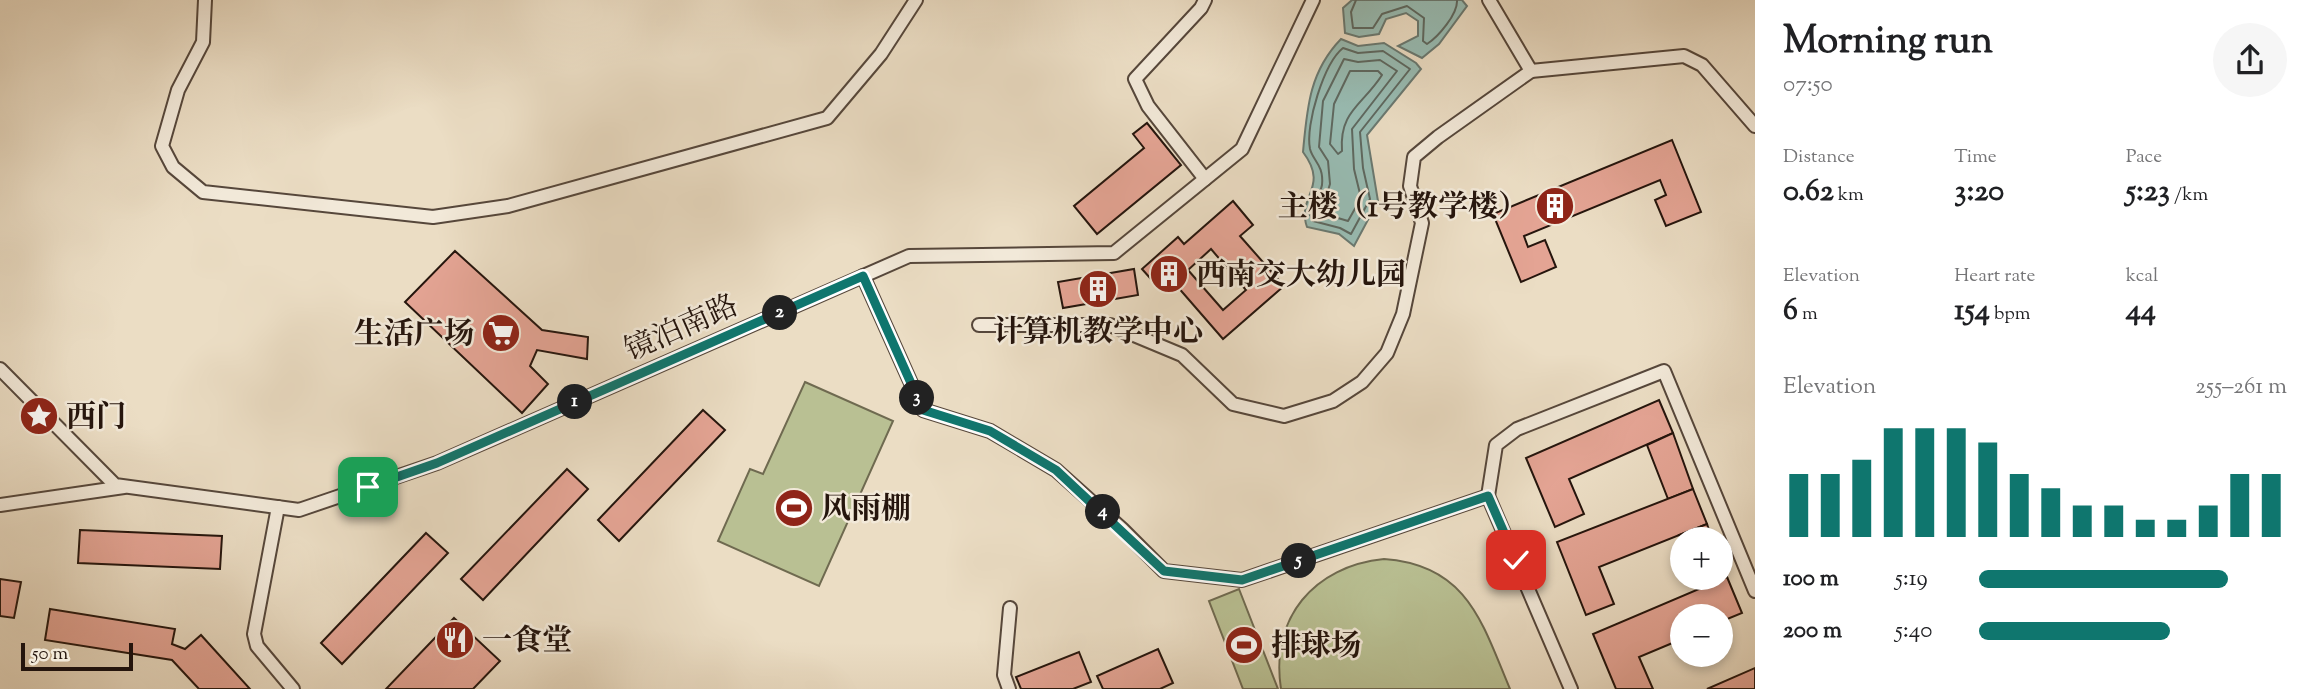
<!DOCTYPE html>
<html lang="en">
<head>
<meta charset="utf-8">
<style>
	:root { --surface:#fff; --page:#f6f6f6; --text:#202124; --muted:#757577; --accent:#0f766e }
	body { margin:0; font-family:"Sorts Mill Goudy","Noto Serif SC",serif; background:var(--page); color:var(--text); height:100vh; display:flex; flex-direction:column; font-size:26px; white-space:nowrap }
	* { box-sizing:border-box; margin:0 }
	p { font-size:23px; color:var(--muted) }
	.icon { flex:none; width:38px; height:38px; fill:none; stroke:currentColor; stroke-width:2; stroke-linecap:round; stroke-linejoin:round }
	.map { position:relative; flex:1; overflow:hidden }
	.panel { display:flex; flex-direction:column; background:var(--surface); width:560px }
	.panel>* { flex:none }
	.controls { position:absolute; left:1670px; top:527px; display:grid; gap:14px }
	.controls a { display:grid; place-items:center; width:63px; height:63px; border-radius:50%; background:var(--surface); box-shadow:0 4px 10px #0003; font-size:35px }
	.scale { position:absolute; left:21px; bottom:18px; width:112px; box-sizing:border-box; padding-left:7px; border:4px solid #25150d; border-top:0; font-size:19px; line-height:24px; white-space:nowrap; color:#25150d; -webkit-text-stroke:5px #f2e9d9; paint-order:stroke }
	.pin { position:absolute; display:grid; place-items:center; width:60px; height:60px; color:#fff; margin:-30px; border-radius:14px; box-shadow:0 4px 10px #0006 }
	.km { position:absolute; width:35px; height:35px; margin:-18px; border-radius:50%; background:#222; color:#fff; font-size:19px; line-height:35px; text-align:center }
	.round { display:grid; place-items:center; flex:none; width:74px; height:74px; border-radius:37px; background:var(--page) }
	.head { display:flex; align-items:center; justify-content:space-between; height:119px; padding:0 28px }
	h1 { font-size:38px; font-weight:800; line-height:52px }
	.stats { display:grid; grid-template-columns:repeat(3,1fr); gap:10px; height:119px; padding:7px 28px }
	.stats div { display:grid; align-content:center }
	.stats b { font-size:30px; font-weight:800 }
	.stats small { font-size:19px; font-weight:400 }
	.stats p { font-size:19px }
	.chart { height:196px; padding:14px 28px }
	.chart p { display:flex; justify-content:space-between }
	.chart svg { width:100%; height:126px; margin-top:7px; stroke:var(--accent); stroke-width:6 }
	ul { padding:0 28px; list-style:none; font-size:23px }
	li { display:grid; grid-template-columns:112px 84px 1fr; align-items:center; height:52px }
	li i { height:18px; border-radius:9px; background:var(--accent) }
	main { display:flex; flex:1; min-height:0 }
	.map>svg:first-child { display:block }
</style>
</head>
<body>
<main>
<div class="map">
<svg width="1755" height="689" viewBox="0 0 1755 689">
	<rect width="100%" height="100%" fill="#ebddc4"/>
	<filter id="stains"><feTurbulence type="fractalNoise" baseFrequency=".00286" numOctaves="4"/><feColorMatrix values="0 0 0 0 .2 0 0 0 0 .09 0 0 0 0 .02 0 0 0 .5 -.17"/></filter>
	<radialGradient id="worn" r=".72"><stop offset=".6" stop-color="#630" stop-opacity="0"/><stop offset="1" stop-color="#630" stop-opacity=".3"/></radialGradient>
	<g fill="#b9c093" stroke="#6f6a50" stroke-width="2">
		<polygon points="805,382 893,421 819,586 718,541 750,469 763,474"/>
		<path d="M1384 559C1468 565 1482 623 1510 689H1281C1270 618 1314 566 1384 559Z"/>
		<polygon points="1239,589 1278,689 1243,689 1209,601"/>
	</g>
	<g fill="#98bcb3" stroke="#6a7971" stroke-width="2">
		<polygon points="1352,0 1462,0 1467,6 1439,44 1422,58 1398,46 1418,36 1418,21 1406,13 1386,19 1379,34 1359,37 1345,33 1343,8"/>
		<path d="M1341 39 1358 46 1384 43 1416 63 1421 69 1367 135 1378 201 1354 246 1339 234 1307 227C1296 196 1330 188 1303 152 1307 109 1309 72 1341 39Z"/>
	</g>
	<g fill="none" stroke-linecap="round" stroke-linejoin="round">
		<g stroke="#5e6860" stroke-width="2">
			<path d="M1356 0 1351 12 1353 28H1373L1382 14 1407 6 1424 18 1423 41 1427 44C1438 37 1458 14 1457 0"/>
			<path d="M1343 48 1358 53 1383 51 1410 69 1360 132 1363 168 1370 199 1351 234 1340 228 1313 221 1310 215C1313 206 1320 195 1322 185 1324 165 1313 161 1310 149 1305 125 1324 63 1343 48Z"/>
			<polygon points="1344,59 1358,62 1380,60 1397,71 1352,129 1354,169 1361,198 1348,221 1321,213 1330,184 1328,161 1319,147 1323,101"/>
			<path d="M1350 71H1378L1382 75C1363 105 1339 111 1342 151L1338 154 1330 144 1334 104Z"/>
		</g>
	</g>
	<g fill="#e4a494" stroke="#25150d" stroke-width="2" fill-rule="evenodd">
		<polygon points="1147,123 1181,165 1097,234 1074,206 1144,148 1133,134"/>
		<polygon points="1672,140 1701,212 1666,226 1655,200 1666,195 1660,180 1524,236 1528,247 1545,240 1556,267 1521,282 1493,214"/>
		<path d="M1233 201 1253 225 1240 236 1284 286 1223 339 1170 278 1159 288 1142 269 1178 237 1184 244ZM1211 249 1246 290 1223 310 1188 270Z"/>
		<polygon points="455,251 542,330 588,337 587,359 537,350 530,366 548,384 522,413 405,302"/>
		<polygon points="1134,269 1138,295 1063,308 1058,282"/>
		<polygon points="1659,400 1673,433 1569,479 1584,514 1555,527 1526,458"/>
		<polygon points="703,410 725,430 619,541 598,520"/>
		<polygon points="1673,433 1693,489 1668,499 1647,445"/>
		<polygon points="567,469 588,489 483,600 461,579"/>
		<polygon points="1693,489 1707,524 1599,567 1614,604 1586,615 1557,542"/>
		<polygon points="1707,524 1712,539 1682,541 1679,535"/>
		<polygon points="80,530 222,536 220,569 78,563"/>
		<polygon points="426,533 448,553 342,664 321,643"/>
		<polygon points="1720,560 1727,577 1702,588 1697,578 1720,578"/>
		<polygon points="1727,577 1742,613 1720,622 1720,616 1682,616 1682,639 1639,657 1653,689 1616,689 1593,634"/>
		<polygon points="0,579 21,582 14,618 0,616"/>
		<polygon points="50,609 175,629 172,644 185,649 201,635 250,689 199,689 172,660 45,640"/>
		<polygon points="454,618 500,661 473,689 386,689"/>
		<polygon points="1158,649 1173,683 1160,689 1103,689 1097,676"/>
		<polygon points="1079,652 1091,682 1073,689 1021,689 1016,677"/>
		<polygon points="1755,668 1755,689 1707,689"/>
	</g>
	<g fill="none" stroke-linecap="round" stroke-linejoin="round">
		<g stroke="#56473b" stroke-width="16">
			<g id="street">
				<polyline points="205,0 203,42 178,90 162,146 173,167 203,192 433,217 508,206 827,118 881,54 916,0"/>
				<polyline points="1205,0 1201,8 1135,79 1148,106 1205,179"/>
				<polyline points="1489,0 1531,71 1684,56 1702,65 1755,126"/>
				<polyline points="863,276 923,410 990,431 1056,470 1122,529 1164,571 1242,580 1488,496 1571,689"/>
				<polyline points="979,325 1110,325 1182,355 1233,404 1284,416 1333,401 1362,382 1387,353 1403,314 1422,223 1410,186 1414,157 1438,137 1531,71"/>
				<polyline points="0,369 115,485 299,510 437,463 909,256 1114,253 1242,149 1313,0"/>
				<polyline points="1488,496 1496,445 1517,429 1664,371 1755,591"/>
				<polyline points="0,505 124,487"/>
				<polyline points="278,507 254,634 257,646 293,689"/>
				<polyline points="1009,689 1004,675 1010,608"/>
			</g>
		</g>
		<use href="#street" stroke="#f2e9d9" stroke-width="12"/>
	</g>
	<g fill="none" stroke-linecap="round" stroke-linejoin="round">
		<g stroke="#fff" stroke-width="14">
			<polyline id="route" points="368,487 437,463 863,276 923,410 990,431 1056,470 1164,571 1242,580 1488,496 1516,560"/>
		</g>
		<use href="#route" stroke="#0f766e" stroke-width="9"/>
	</g>
	<defs>
		<g id="building-disc" transform="scale(2.0125)"><circle r="9.5" fill="#8f2418" stroke="#f2e9d9"/><path d="M-4-6H4V6H1V3H-1V6H-4ZM-2.5-4.3h1.7v1.8h-1.7ZM.8-4.3h1.7v1.8H.8ZM-2.5-1h1.7V.8h-1.7ZM.8-1h1.7V.8H.8Z" fill="#fff"/></g>
		<g id="supermarket-disc" transform="scale(2.0125)"><circle r="9.5" fill="#8f2418" stroke="#f2e9d9"/><path d="M-6-5.5h2.5l.6 2H6L4.5 2H-2.5L-4.4-4H-6ZM-1.5 3.2a1.3 1.3 0 1 0 .1 0ZM3 3.2a1.3 1.3 0 1 0 .1 0Z" fill="#fff"/></g>
		<g id="sight-disc" transform="scale(2.0125)"><circle r="9.5" fill="#8f2418" stroke="#f2e9d9"/><path d="M0-6L1.8-2.2L6-1.7L2.9 1.2L3.7 5.4L0 3.3L-3.7 5.4L-2.9 1.2L-6-1.7L-1.8-2.2Z" fill="#fff"/></g>
		<g id="stadium-disc" transform="scale(2.0125)"><circle r="9.5" fill="#8f2418" stroke="#f2e9d9"/><path d="M0-5a6.5 5 0 1 0 0 10a6.5 5 0 1 0 0-10ZM-3.5-1.8h7v3.6h-7Z" fill="#fff"/></g>
		<g id="restaurant-disc" transform="scale(2.0125)"><circle r="9.5" fill="#8f2418" stroke="#f2e9d9"/><path d="M-5-6h1v4h1v-4h1v4h1v-4h1v5L-1.5 .5V6h-2V.5L-5-1ZM5-6V6H3V1.5H1.5Q1.5-4 5-6Z" fill="#fff"/></g>
	</defs>
	<g fill-rule="evenodd">
		<use href="#building-disc" x="1555" y="206"/>
		<use href="#building-disc" x="1169" y="274"/>
		<use href="#building-disc" x="1098" y="289"/>
		<use href="#supermarket-disc" x="501" y="333"/>
		<use href="#sight-disc" x="39" y="416"/>
		<use href="#stadium-disc" x="794" y="508"/>
		<use href="#restaurant-disc" x="455" y="640"/>
		<use href="#stadium-disc" x="1244" y="645"/>
	</g>
	<g text-anchor="middle" stroke-width="5" stroke-linejoin="round" paint-order="stroke">
		<g font-size="30" font-weight="bold" fill="#25150d" stroke="#f2e9d9" text-anchor="start">
			<text x="1528" y="216" text-anchor="end">主楼（1号教学楼）</text>
			<text x="1196" y="284">西南交大幼儿园</text>
			<text x="1098" y="341" text-anchor="middle">计算机教学中心</text>
			<text x="474" y="343" text-anchor="end">生活广场</text>
			<text x="66" y="426">西门</text>
			<text x="821" y="518">风雨棚</text>
			<text x="482" y="650">一食堂</text>
			<text x="1271" y="655">排球场</text>
		</g>
		<g font-size="30" fill="#25150d" stroke="#f2e9d9">
			<text transform="translate(681 327) rotate(-24)" y="10">镜泊南路</text>
		</g>
	</g>
	<rect width="100%" height="100%" filter="url(#stains)"/>
	<rect width="100%" height="100%" fill="url(#worn)"/>
</svg>
<div class="controls">
<a>+</a>
<a>−</a>
</div>
<div class="scale">50 m</div>
<div class="pin" style="left:368px;top:487px;background:#1e9e55"><svg class="icon" aria-label="arrive" viewBox="0 0 24 24"><path d="M6 21V4h12l-3 4 3 4H6"/></svg></div>
<div class="pin" style="left:1516px;top:560px;background:#d93025"><svg class="icon" aria-label="check" viewBox="0 0 24 24"><path d="M5 12l5 5 9-10"/></svg></div>
<b class="km" style="left:575px;top:402px">1</b>
<b class="km" style="left:780px;top:313px">2</b>
<b class="km" style="left:917px;top:398px">3</b>
<b class="km" style="left:1103px;top:512px">4</b>
<b class="km" style="left:1299px;top:561px">5</b>
</div>
<section class="panel">
<div class="head"><div><h1>Morning run</h1><p>07:50</p></div><a class="round"><svg class="icon" aria-label="share" viewBox="0 0 24 24"><path d="M12 15V3M7 8l5-5 5 5M5 13v7h14v-7"/></svg></a></div>
<div class="stats">
<div><p>Distance</p><b>0.62<small> km</small></b></div>
<div><p>Time</p><b>3:20</b></div>
<div><p>Pace</p><b>5:23<small> /km</small></b></div>
</div>
<div class="stats">
<div><p>Elevation</p><b>6<small> m</small></b></div>
<div><p>Heart rate</p><b>154<small> bpm</small></b></div>
<div><p>kcal</p><b>44</b></div>
</div>
<div class="chart"><p><span>Elevation</span>255–261 m</p>
<svg viewBox="0 0 160 44" preserveAspectRatio="none"><path d="M5 44V22M15 44V22M25 44V17M35 44V6M45 44V6M55 44V6M65 44V11M75 44V22M85 44V27M95 44V33M105 44V33M115 44V38M125 44V38M135 44V33M145 44V22M155 44V22"/></svg>
</div>
<ul>
<li><b>100 m</b>5:19<i style="width:81%"></i></li>
<li><b>200 m</b>5:40<i style="width:62%"></i></li>
</ul>
</section>
</main>
</body>
</html>
